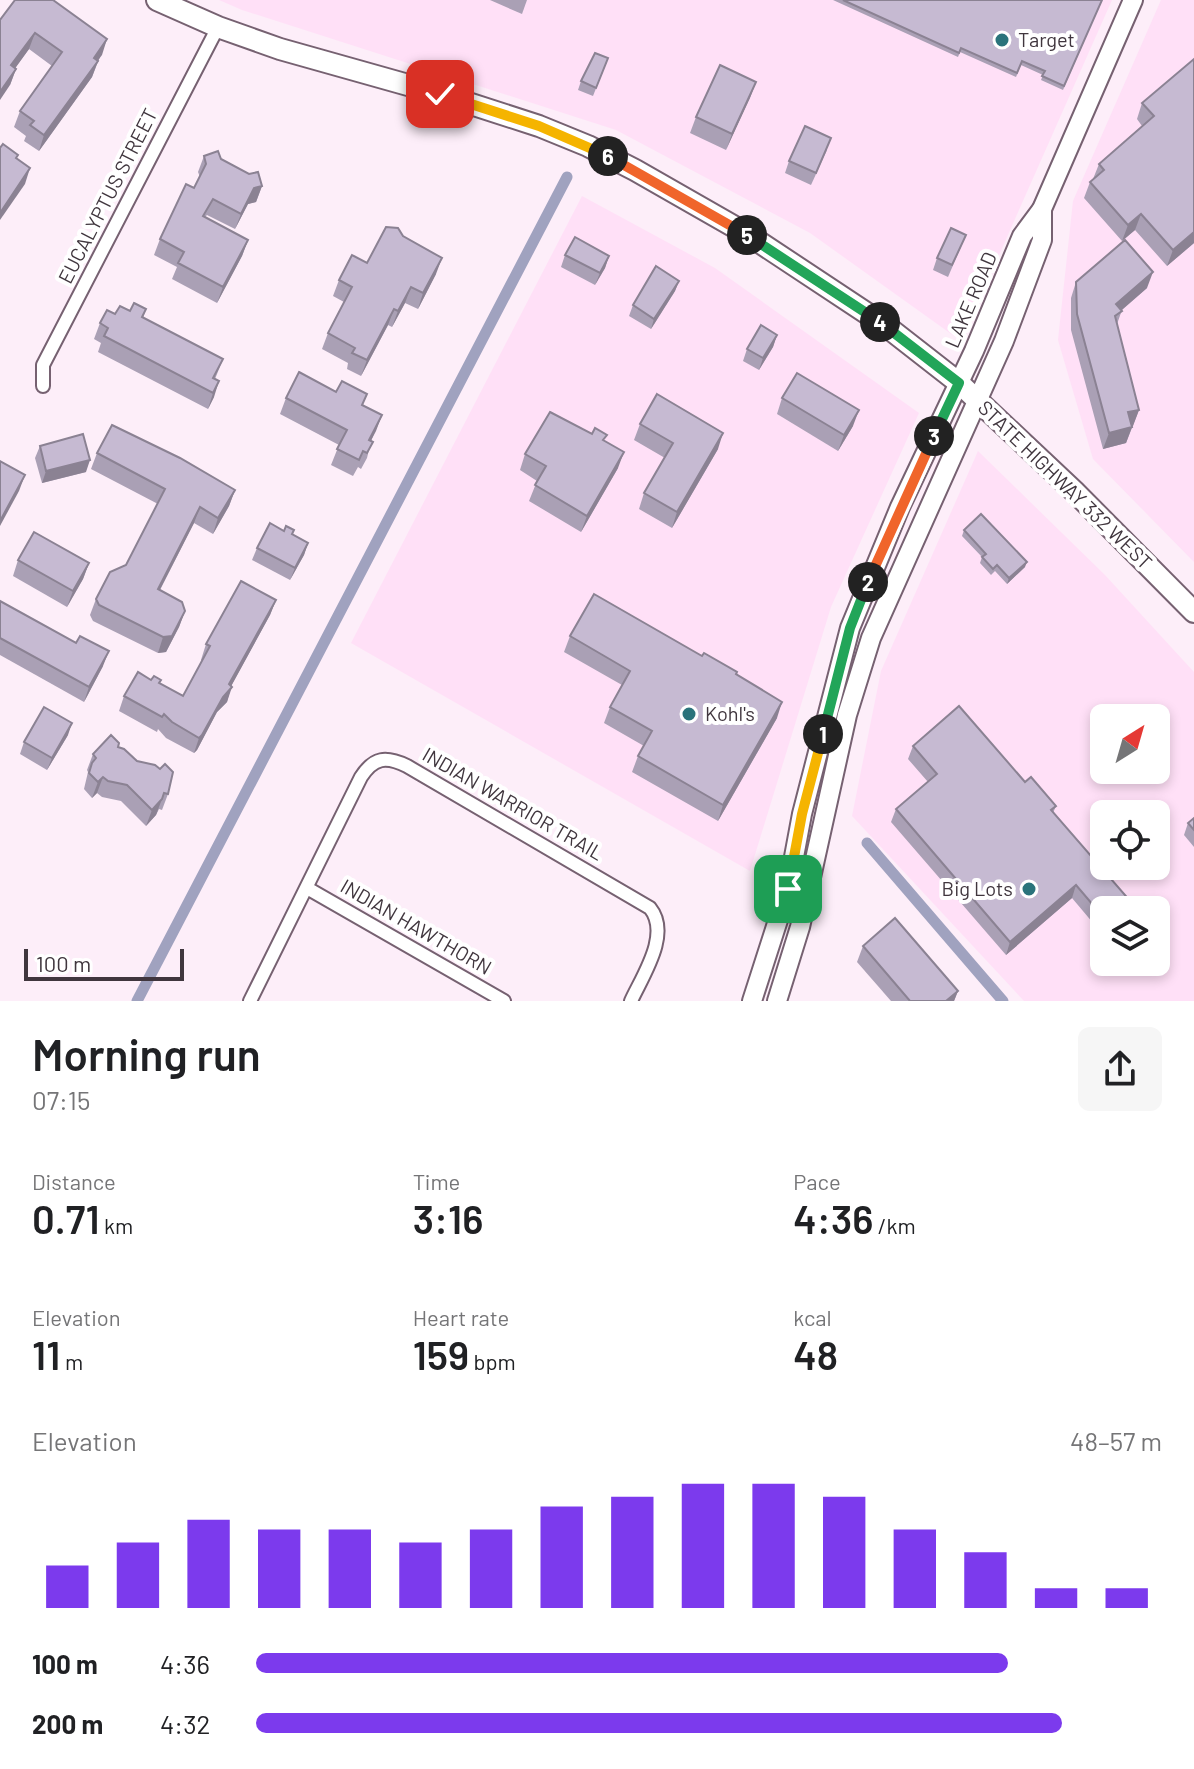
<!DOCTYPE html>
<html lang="en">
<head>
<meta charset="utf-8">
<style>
	:root { --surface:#fff; --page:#f6f6f6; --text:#202124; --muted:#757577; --accent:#7c3aed }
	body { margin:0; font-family:Barlow,sans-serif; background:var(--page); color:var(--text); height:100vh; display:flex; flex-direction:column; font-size:30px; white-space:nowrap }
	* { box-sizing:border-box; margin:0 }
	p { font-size:26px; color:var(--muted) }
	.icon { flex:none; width:44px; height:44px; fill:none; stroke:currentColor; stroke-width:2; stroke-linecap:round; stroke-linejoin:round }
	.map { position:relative; height:1001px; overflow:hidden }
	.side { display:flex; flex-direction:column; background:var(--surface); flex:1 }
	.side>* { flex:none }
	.needle { width:52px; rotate:37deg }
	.buttons { position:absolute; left:1090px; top:704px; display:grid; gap:16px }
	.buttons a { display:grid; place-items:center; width:80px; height:80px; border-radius:12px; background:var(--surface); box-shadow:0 4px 12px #0003; font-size:40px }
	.scale { position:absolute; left:24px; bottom:20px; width:160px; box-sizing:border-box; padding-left:8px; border:4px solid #40363e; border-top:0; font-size:22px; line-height:28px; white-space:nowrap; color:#40363e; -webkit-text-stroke:6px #fff; paint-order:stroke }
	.pin { position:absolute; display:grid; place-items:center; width:68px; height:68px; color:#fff; margin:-34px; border-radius:16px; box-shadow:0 4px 12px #0006 }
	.km { position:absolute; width:40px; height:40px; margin:-20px; border-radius:50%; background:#222; color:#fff; font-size:22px; line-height:40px; text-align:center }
	.round { display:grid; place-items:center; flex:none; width:84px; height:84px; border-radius:12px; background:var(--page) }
	.overview { display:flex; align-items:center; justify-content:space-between; height:136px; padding:0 32px }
	h1 { font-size:44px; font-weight:600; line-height:60px }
	.figures { display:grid; grid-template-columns:repeat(3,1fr); gap:12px; height:136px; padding:8px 32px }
	.figures div { display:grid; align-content:center }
	.figures b { font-size:40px; font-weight:600 }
	.figures small { font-size:22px; font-weight:400 }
	.figures p { font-size:22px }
	.chart { height:224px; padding:16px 32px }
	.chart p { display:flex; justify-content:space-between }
	.chart svg { width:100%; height:144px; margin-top:8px; stroke:var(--accent); stroke-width:6 }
	ul { padding:0 32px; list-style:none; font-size:26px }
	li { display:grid; grid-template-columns:128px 96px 1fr; align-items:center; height:60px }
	li i { height:20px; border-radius:10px; background:var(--accent) }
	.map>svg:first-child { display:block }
</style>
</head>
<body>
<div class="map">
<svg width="1194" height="1001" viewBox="0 0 1194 1001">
	<rect width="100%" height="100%" fill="#fdeef9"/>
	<g fill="#ffe0f7" fill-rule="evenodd">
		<polygon points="219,0 1112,0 961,341 810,233 616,130 242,10"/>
		<polygon points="1161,0 1194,0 1194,562 1093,459 1058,340 1073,201"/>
		<polygon points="582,196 715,268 919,413 831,607 750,871 351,643"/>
		<path d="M978 451 1105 575 1194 672V1001H1024L852 816 881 671ZM1104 718H1156V770H1104ZM1104 814H1156V866H1104ZM1104 910H1156V962H1104Z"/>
	</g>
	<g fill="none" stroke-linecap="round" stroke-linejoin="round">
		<g stroke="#a0a2bf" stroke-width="11">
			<polyline points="867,843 1003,1001"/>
			<polyline points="137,1001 567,177"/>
		</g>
		<g stroke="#766171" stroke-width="16">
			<g id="street">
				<polyline points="43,386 43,365 218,27"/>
				<polyline points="307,888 504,1001"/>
				<path d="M250 1001 361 777C374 757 386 756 407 766L650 908C671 934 643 975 631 1001"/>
			</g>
		</g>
		<g stroke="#766171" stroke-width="22">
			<g id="secondary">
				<polyline points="752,1001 788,889 802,814 850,628 900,507 974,351 1022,236 1042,209 1133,0"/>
				<polyline points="777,1001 800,927 847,715 871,638 1004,341 1042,240 1042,209"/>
			</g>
		</g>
		<g stroke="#766171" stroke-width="24">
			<polyline id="primary" points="157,0 218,27 280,49 440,94 539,126 588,146 635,170 747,234 886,326 959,383 1074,491 1194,612"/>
		</g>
		<use href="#street" stroke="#fff" stroke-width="12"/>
		<use href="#secondary" stroke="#fff" stroke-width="18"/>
		<use href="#primary" stroke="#fff" stroke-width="20"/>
	</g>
	<g fill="#aaa0b5">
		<polygon points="490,0 527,0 522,14"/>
		<polygon points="833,0 1102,0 1063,90 1041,80 1043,75 1021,65 1016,77 960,52 958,57"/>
		<polygon points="0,20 107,39 92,77 39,151 24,141 26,136 14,127 20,111 52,66 29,49 15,68 16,69 10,85"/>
		<polygon points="608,58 593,96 578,90 581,81"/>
		<polygon points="1194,59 1194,243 1167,266 1135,230 1122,241 1084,198 1090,182 1093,179 1099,164 1142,126 1137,119 1142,103"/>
		<polygon points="756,82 726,150 690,133 696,117"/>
		<polygon points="827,150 811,185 785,173 789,161"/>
		<polygon points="204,156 221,159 262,186 256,202 248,204 235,229 207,215 205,217 248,240 242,256 217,303 172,279 177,267 154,255 160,239 194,188 200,177 198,172"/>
		<polygon points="966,235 948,277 933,270 937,258"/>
		<polygon points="403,236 436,274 418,309 405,303 392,327 388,325 361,376 347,369 348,363 322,349 328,333 344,302 333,296 339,280 367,263"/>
		<polygon points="565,255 609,256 605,268 595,285 561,267"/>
		<polygon points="679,281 675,291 651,329 629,316 633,305"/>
		<polygon points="1076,282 1147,288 1122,310 1117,324 1139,410 1126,443 1103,449 1071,330 1071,298"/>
		<polygon points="146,309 143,318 223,359 215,379 214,397 208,409 98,352 101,343 94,339 100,323 115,314"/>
		<polygon points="777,335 773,347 759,370 743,361 747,349"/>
		<polygon points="286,398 363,406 382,415 371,441 367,458 361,469 358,467 353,476 331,465 339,445 280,414"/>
		<polygon points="782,398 853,426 838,451 777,414"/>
		<polygon points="640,424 718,449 672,528 639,509 644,493 665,458 634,440"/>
		<polygon points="604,441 618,468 581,532 529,501 537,481 520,470 525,454"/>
		<polygon points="40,446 86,472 42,483 35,458"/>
		<polygon points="97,453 235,490 229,506 213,534 194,523 160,590 185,611 179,627 166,652 158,653 93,621 90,615 96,599 126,565 158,504 91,469"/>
		<polygon points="964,530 1025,567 1007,584 995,571 991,575 980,563 982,557 962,536"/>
		<polygon points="292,534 308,543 304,555 290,580 252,560 257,548"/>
		<polygon points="18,560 89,563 83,579 67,607 13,576"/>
		<polygon points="276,600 270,615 231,686 227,702 217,712 197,750 194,753 166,738 158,729 157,732 119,711 124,696 151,680 183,696 203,660 201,660 206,644"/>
		<polygon points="0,601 103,666 84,702 0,655"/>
		<polygon points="570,636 702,656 736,675 777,718 718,821 632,772 638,756 644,746 604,723 610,707 622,685 564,652"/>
		<polygon points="68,735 47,770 20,754 24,742"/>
		<polygon points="913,746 1025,782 1056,806 1053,813 1104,910 1104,936 1072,898 1006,955 891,822 896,809 928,782 908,759"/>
		<polygon points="118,747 168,794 162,810 159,809 156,815 146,826 121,801 102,797 97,793 92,798 84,789 88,772 87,770 93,754"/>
		<polygon points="1194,818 1194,847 1184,835 1188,823"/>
		<polygon points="863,946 958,991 954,1001 891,1001 857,962"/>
	</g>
	<g fill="#8b8293">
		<polygon points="35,33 29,49 6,81 11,65"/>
		<polygon points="107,39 102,55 88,74 94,58"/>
		<polygon points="98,61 92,77 39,151 44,135"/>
		<polygon points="16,69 10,85 0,100 0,92"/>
		<polygon points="756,82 750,98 726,150 732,134"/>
		<polygon points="30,168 25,184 0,220 0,213"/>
		<polygon points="262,186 256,202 248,204 235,229 241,214 254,188"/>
		<polygon points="1141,214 1135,230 1122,241 1128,225"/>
		<polygon points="1194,232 1194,243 1167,266 1173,250"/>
		<polygon points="248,240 242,256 217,303 223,287"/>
		<polygon points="609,256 605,268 595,285 600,273"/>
		<polygon points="442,258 436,274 418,309 423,293"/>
		<polygon points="1153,272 1147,288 1110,320 1116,304"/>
		<polygon points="679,281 675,291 651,329 654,319"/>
		<polygon points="411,287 405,303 392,327 398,311"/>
		<polygon points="394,309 388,325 361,376 367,360"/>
		<polygon points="777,335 773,347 759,370 763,358"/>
		<polygon points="219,381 214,397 208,409 213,393"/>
		<polygon points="859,410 853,426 838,451 844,435"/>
		<polygon points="1139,410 1133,426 1122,428 1128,412"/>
		<polygon points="382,415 376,431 365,452 369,440"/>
		<polygon points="1132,427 1126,443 1103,449 1109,433"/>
		<polygon points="723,433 718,449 672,528 677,512"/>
		<polygon points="624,452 618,468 581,532 587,516"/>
		<polygon points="90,460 86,472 42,483 46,471"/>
		<polygon points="25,475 19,491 0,526 0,521"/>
		<polygon points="235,490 229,506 213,534 218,518"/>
		<polygon points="200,507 194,523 152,605 158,589"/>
		<polygon points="308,543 304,555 290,580 295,568"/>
		<polygon points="1027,562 1025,567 1007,584 1009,578"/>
		<polygon points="89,563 83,579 67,607 73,591"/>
		<polygon points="276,600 270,615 228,692 232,687 227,702 217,712 197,750 194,753 199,738"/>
		<polygon points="185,611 179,627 166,652 158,653 163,637"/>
		<polygon points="109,651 103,666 84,702 89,687"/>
		<polygon points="782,702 777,718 718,821 723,805"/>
		<polygon points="72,723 68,735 47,770 52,758"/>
		<polygon points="103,777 97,793 92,798 98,782"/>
		<polygon points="162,799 156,815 146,826 152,810"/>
		<polygon points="1076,885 1072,898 1006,955 1010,942"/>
		<polygon points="958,991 954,1001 946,1001"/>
	</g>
	<g fill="#c6bad2" stroke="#8b8293" stroke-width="2">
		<polygon points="15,0 53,0 107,39 94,58 98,61 44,135 30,125 34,121 20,111 62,52 35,33 11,65 16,69 0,92 0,20"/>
		<polygon points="843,0 1102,0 1064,86 1042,76 1045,71 1022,61 1017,73 961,48 959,53"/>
		<polygon points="595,53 608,58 596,88 581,81"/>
		<polygon points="1194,59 1194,232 1173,250 1141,214 1128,225 1090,182 1104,170 1099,164 1154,116 1142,103"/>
		<polygon points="720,65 756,82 732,134 696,117"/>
		<polygon points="805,126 831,138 816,173 789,161"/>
		<polygon points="3,144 18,155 16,158 30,168 0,213 0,148"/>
		<polygon points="218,151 221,159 249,174 258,172 262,186 254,188 241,214 213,199 203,216 248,240 223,287 178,263 184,252 160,239 186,184 194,188 206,164 204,156"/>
		<polygon points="386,227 398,228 403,236 442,258 423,293 411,287 398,311 394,309 367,360 352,353 355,348 328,333 352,287 339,280 352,255 367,263"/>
		<polygon points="951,228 966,235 952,265 937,258"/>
		<polygon points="575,237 609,256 600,273 565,255"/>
		<polygon points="1125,240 1153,272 1116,304 1122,311 1115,316 1139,410 1128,412 1132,427 1109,433 1077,314 1076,282"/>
		<polygon points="656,266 679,281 654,319 633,305"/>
		<polygon points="134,303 146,309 142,317 223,359 213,378 219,381 213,393 104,336 108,328 100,323 107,310 115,314 120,306 130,311"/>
		<polygon points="761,325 777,335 763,358 747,349"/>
		<polygon points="299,372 336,392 342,381 367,394 362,405 382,415 369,440 373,442 367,453 363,451 359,460 337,449 347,430 286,398"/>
		<polygon points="797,373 859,410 844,435 782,398"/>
		<polygon points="657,394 723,433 677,512 644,493 673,443 640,424"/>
		<polygon points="550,412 592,434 595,428 607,435 603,440 624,452 587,516 535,485 546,466 525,454"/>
		<polygon points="112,425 180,458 235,490 218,518 200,507 158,589 182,602 185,611 172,636 163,637 99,605 96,599 110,572 126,565 165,489 97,453"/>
		<polygon points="83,434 90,460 46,471 40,446"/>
		<polygon points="0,461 25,475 0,521"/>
		<polygon points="981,514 1027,562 1009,578 997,565 993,569 982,557 986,554 964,530"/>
		<polygon points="270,523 284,531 286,526 294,530 292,534 308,543 295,568 257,548"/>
		<polygon points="34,532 89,563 73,591 18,560"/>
		<polygon points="241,581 276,600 229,684 232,687 223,697 202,735 199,738 172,722 164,714 162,717 124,696 138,672 151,680 154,676 161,680 159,683 183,696 210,646 206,644"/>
		<polygon points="594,594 702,656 704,653 737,672 736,674 782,702 723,805 638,756 652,731 610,707 630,671 570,636"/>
		<polygon points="0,601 76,643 80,636 109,651 89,687 0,638"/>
		<polygon points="959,706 1025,782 1031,777 1056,806 1051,810 1138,910 1104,910 1104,918 1076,885 1010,942 896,809 937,774 913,746"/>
		<polygon points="44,707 72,723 52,758 24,742"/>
		<polygon points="111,735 119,743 118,747 124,749 137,761 155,765 160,769 165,764 173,772 168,794 164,793 162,799 152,810 127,785 108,781 103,777 98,782 89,773 92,763 96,758 93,754"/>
		<polygon points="1194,818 1194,830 1188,823"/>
		<polygon points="895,918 958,991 946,1001 910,1001 863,946"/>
	</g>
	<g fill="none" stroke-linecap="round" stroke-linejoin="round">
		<g stroke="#fff" stroke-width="16">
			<polyline id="split-1" points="788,889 802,814 823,734"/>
		</g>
		<g stroke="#fff" stroke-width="16">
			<polyline id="split-2" points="823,734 850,628 868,582"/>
		</g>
		<g stroke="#fff" stroke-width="16">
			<polyline id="split-3" points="868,582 934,436"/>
		</g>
		<g stroke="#fff" stroke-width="16">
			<polyline id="split-4" points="880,322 959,383 934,436"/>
		</g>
		<g stroke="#fff" stroke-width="16">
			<polyline id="split-5" points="747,235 880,322"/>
		</g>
		<g stroke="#fff" stroke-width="16">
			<polyline id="split-6" points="608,156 747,235"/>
		</g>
		<g stroke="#fff" stroke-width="16">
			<polyline id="split-7" points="440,94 539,126 608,156"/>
		</g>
		<use href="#split-1" stroke="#f5b400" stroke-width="10"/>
		<use href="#split-2" stroke="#22a559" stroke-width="10"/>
		<use href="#split-3" stroke="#f0652b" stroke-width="10"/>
		<use href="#split-4" stroke="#22a559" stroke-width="10"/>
		<use href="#split-5" stroke="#22a559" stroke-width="10"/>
		<use href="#split-6" stroke="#f0652b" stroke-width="10"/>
		<use href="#split-7" stroke="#f5b400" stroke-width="10"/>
	</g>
	<g fill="#2a737b" stroke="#fff" stroke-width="3">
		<circle cx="1002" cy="40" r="8"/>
		<circle cx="689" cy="714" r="8"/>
		<circle cx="1029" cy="889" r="8"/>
	</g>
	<g text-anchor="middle" stroke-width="8" stroke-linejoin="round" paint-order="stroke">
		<g font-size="20" fill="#40363e" stroke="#fff" text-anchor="start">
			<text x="1018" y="47">Target</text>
			<text x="705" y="721">Kohl's</text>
			<text x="1013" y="896" text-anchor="end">Big Lots</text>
		</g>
		<g font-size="20" fill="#40363e" stroke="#fff">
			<text transform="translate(108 196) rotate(-63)" y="7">EUCALYPTUS STREET</text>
			<text transform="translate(971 300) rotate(-67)" y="7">LAKE ROAD</text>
			<text transform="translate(1065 485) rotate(44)" y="7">STATE HIGHWAY 332 WEST</text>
			<text transform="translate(513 804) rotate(30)" y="7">INDIAN WARRIOR TRAIL</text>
			<text transform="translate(416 927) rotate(30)" y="7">INDIAN HAWTHORN</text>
		</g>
	</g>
</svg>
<div class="buttons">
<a><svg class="needle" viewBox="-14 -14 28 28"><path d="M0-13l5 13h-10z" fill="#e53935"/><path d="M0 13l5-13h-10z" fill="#757577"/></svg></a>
<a><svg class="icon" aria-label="locate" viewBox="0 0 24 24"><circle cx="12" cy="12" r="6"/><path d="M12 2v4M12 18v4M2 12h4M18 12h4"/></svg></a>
<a><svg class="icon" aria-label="layers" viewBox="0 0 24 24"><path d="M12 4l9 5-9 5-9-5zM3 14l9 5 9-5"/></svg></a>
</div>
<div class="scale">100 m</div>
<div class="pin" style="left:788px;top:889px;background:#1e9e55"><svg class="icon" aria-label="arrive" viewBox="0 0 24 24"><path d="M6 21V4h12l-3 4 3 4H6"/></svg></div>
<div class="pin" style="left:440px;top:94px;background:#d93025"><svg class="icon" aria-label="check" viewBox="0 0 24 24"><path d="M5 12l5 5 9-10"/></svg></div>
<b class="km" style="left:823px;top:734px">1</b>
<b class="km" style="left:868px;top:582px">2</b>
<b class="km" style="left:934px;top:436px">3</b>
<b class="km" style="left:880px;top:322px">4</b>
<b class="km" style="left:747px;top:235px">5</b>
<b class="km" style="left:608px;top:156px">6</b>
</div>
<section class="side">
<div class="overview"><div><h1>Morning run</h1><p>07:15</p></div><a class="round"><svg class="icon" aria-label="share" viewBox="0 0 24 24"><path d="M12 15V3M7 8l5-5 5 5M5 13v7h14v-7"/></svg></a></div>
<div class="figures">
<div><p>Distance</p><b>0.71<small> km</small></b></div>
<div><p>Time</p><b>3:16</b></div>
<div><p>Pace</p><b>4:36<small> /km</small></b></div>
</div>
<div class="figures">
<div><p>Elevation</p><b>11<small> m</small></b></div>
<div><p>Heart rate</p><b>159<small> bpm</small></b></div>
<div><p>kcal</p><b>48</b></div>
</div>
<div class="chart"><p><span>Elevation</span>48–57 m</p>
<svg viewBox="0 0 160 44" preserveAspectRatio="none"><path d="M5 44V31M15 44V24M25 44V17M35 44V20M45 44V20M55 44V24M65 44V20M75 44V13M85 44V10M95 44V6M105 44V6M115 44V10M125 44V20M135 44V27M145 44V38M155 44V38"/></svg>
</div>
<ul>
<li><b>100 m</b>4:36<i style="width:83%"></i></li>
<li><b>200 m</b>4:32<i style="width:89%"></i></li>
</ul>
</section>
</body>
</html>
